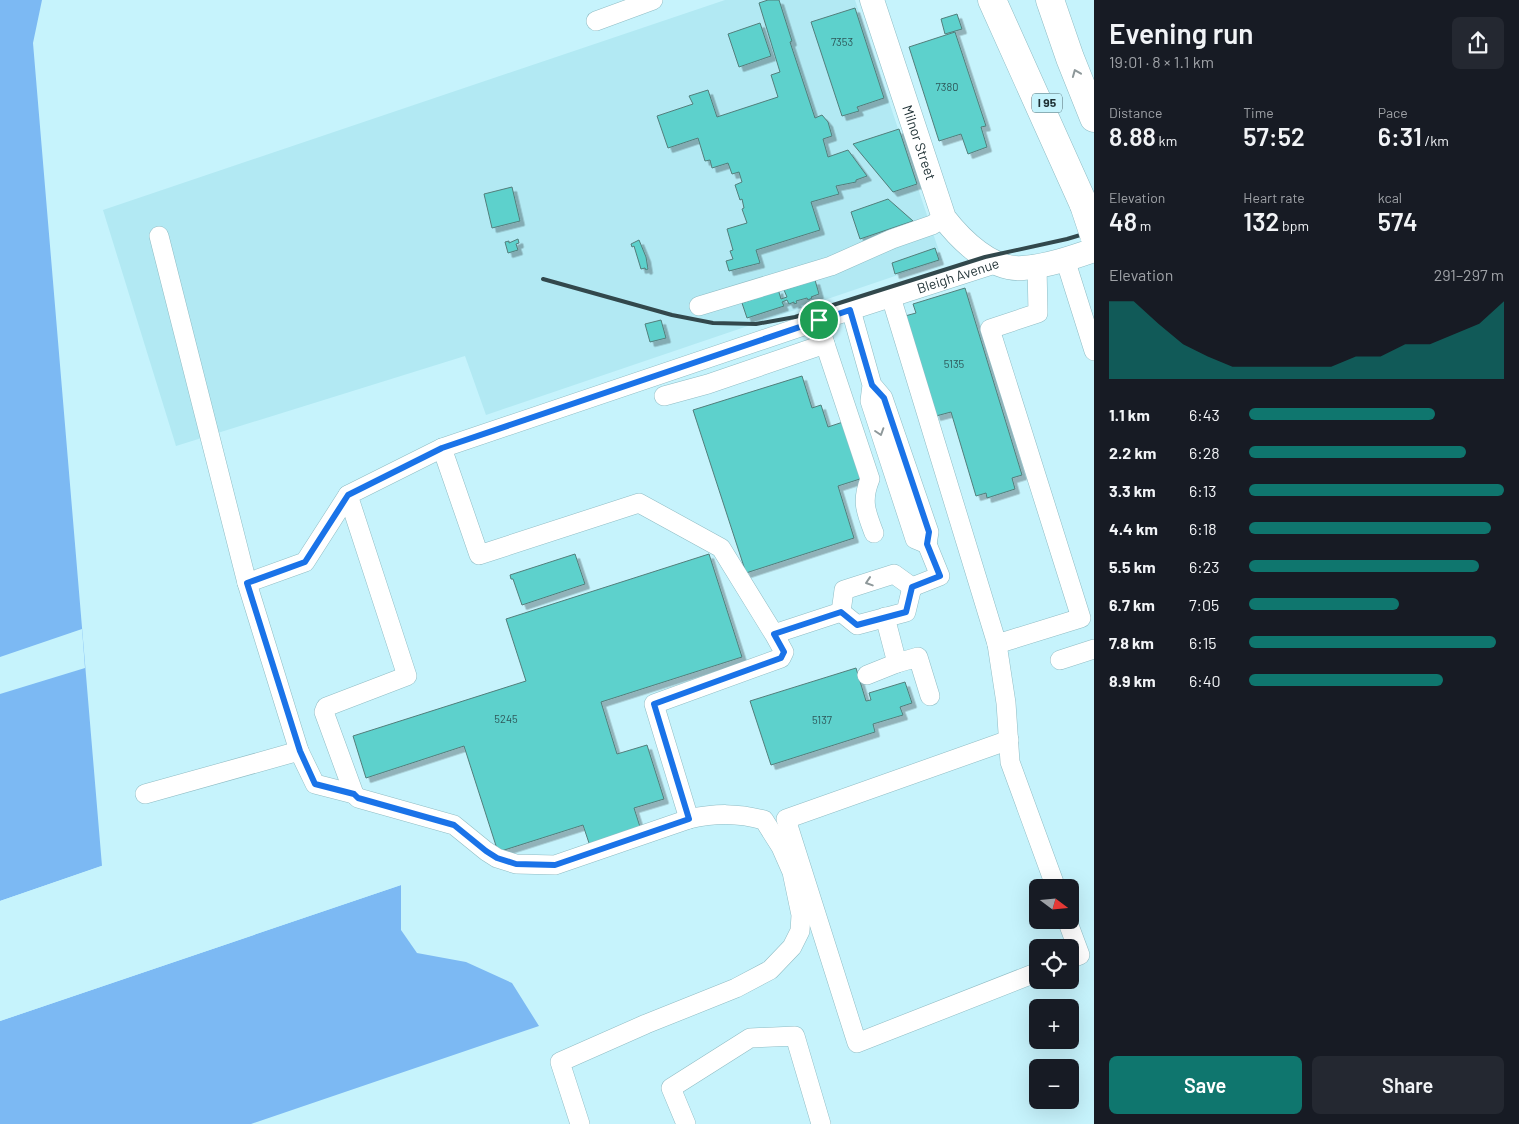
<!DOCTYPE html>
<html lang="en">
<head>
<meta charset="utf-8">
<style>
	:root { --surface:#171b24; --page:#242831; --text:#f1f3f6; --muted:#9ea1a6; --accent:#0f766e }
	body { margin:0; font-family:Barlow,sans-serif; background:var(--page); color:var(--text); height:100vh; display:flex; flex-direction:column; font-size:19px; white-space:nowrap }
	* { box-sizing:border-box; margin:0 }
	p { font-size:16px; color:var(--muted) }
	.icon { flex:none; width:28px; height:28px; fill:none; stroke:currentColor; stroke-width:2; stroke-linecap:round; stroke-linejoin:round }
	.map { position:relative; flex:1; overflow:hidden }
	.details { display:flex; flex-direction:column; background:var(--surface); width:425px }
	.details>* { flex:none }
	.needle { width:32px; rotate:106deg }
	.fabs { position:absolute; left:1029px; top:879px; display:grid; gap:10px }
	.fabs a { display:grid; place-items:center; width:50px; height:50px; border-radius:8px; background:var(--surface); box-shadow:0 5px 20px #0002; font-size:25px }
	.pin { position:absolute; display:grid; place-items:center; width:42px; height:42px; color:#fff; margin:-21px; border:2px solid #fff; border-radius:50%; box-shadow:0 1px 5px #0007 }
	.round { display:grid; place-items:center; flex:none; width:52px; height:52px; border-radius:8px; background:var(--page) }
	.headline { display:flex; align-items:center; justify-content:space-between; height:85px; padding:0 15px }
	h1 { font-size:28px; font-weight:600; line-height:38px }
	.stats { display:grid; grid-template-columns:repeat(3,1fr); gap:8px; height:85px; padding:5px 15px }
	.stats div { display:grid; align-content:center }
	.stats b { font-size:25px; font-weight:600 }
	.stats small { font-size:14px; font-weight:400 }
	.stats p { font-size:14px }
	.chart { height:140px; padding:10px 15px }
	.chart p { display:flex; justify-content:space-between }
	.chart svg { width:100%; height:90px; margin-top:5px; fill:var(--accent); opacity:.7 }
	.cta { display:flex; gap:10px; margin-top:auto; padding:10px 15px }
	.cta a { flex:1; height:58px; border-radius:8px; background:var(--accent); color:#fff; font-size:20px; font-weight:600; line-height:58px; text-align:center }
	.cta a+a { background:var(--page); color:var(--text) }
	ul { padding:0 15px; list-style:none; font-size:16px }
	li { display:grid; grid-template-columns:80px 60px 1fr; align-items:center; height:38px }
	li i { height:12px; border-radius:6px; background:var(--accent) }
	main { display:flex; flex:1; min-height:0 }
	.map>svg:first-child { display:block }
</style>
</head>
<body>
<main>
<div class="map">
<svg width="1094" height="1124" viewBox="0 0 1094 1124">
	<defs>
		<filter id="shadow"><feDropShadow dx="4.5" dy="4.5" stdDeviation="0" flood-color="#0004"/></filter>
	</defs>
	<rect width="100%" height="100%" fill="#c6f3fc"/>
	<polygon fill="#b2e9f3" points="725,0 855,0 942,260 486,415 465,356 176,446 103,210"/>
	<g fill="#7cb9f3">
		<polygon points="0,0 42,0 33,43 102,866 0,901"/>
		<polygon points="401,885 401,930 417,953 466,962 512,983 539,1026 251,1124 0,1124 0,1021"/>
	</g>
	<g fill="#c6f3fc">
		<polygon points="82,629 85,668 0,694 0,657"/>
		<polygon points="104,865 102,868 0,903 0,901"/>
		<polygon points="398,883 401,885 0,1021 0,1019"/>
	</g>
	<g fill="#5dd1cc" stroke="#527e7b" filter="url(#shadow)">
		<polygon points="768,0 779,0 792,41 790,42 815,118 822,115 828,122 832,136 823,139 828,157 848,150 867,176 856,180 856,182 836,186 839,194 811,202 820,230 756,250 760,263 729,271 726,261 733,259 730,251 733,250 727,229 747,223 742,209 744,208 742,199 740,200 735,185 742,182 739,172 732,174 728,163 712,168 710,160 705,161 698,138 668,148 657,116 693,104 689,96 708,90 717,117 778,97 771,75 780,72 759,3"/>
		<polygon points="855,8 884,98 857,107 859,111 842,116 811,22"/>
		<polygon points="957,14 962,29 945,34 941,19"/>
		<polygon points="760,23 771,56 739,67 728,34"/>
		<polygon points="955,32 986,126 981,127 987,147 968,154 961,134 939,141 909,47"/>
		<polygon points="899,129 917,184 893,192 853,144"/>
		<polygon points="512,187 520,221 492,228 484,194"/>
		<polygon points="888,199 913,221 860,239 851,212"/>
		<polygon points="518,239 519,243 516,244 518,250 508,253 505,242 509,241 509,243"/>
		<polygon points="639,240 646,257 648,269 646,270 645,268 641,269 634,246 632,247 631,244"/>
		<polygon points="935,248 939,260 895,274 892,263"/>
		<polygon points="815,280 819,294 811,297 812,298 808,300 807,298 796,301 797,303 794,304 794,302 789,304 787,300 782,302 784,306 747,318 742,303 774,292 778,289 781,299 787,297 784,290"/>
		<polygon points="965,288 1022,475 1012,478 1015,489 987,498 986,493 976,496 951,412 936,416 905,316 916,313 913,304"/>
		<polygon points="661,320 666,338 650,342 645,324"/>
		<polygon points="802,376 812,408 821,405 828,427 843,422 863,478 838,486 854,538 746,573 693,410"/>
		<polygon points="575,554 585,584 522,605 513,579 511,579 510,575"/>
		<polygon points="709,554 742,657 601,702 617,754 647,745 664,799 634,808 641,830 590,846 583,825 498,852 464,746 366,778 353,736 526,681 506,619"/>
		<polygon points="856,668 866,701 871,700 869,693 905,682 912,703 900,707 903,715 873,724 875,732 771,765 750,701"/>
	</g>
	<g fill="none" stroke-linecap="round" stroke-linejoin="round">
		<g stroke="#8fbcc4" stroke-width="20">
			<g id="minor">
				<polyline points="596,21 653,0"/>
				<polyline points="159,236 247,583 305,562 348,495"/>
				<polyline points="1065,259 1094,351"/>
				<polyline points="891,297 997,644 1081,618 990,329 1038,313 1037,266"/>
				<polyline points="699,306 831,266 892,239 932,225 944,218"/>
				<polyline points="851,310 872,385 870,401 915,539 927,544 929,532 883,398 872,385"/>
				<path d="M825 344 870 479C861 501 866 512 874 533"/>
				<polyline points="664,396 708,384 825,344 822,334"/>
				<path id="s1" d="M442 448 824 319 998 263"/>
				<polyline points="912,587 940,576 927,544"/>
				<polyline points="841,612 857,625 906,612 912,587"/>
				<polyline points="841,612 844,590 894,574 912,587"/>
				<polyline points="885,617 897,663 918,657 930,696"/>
				<polyline points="774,634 721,548 639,503 479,555 442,448 348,495 407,676 326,707 324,712 354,794 358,798 454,825 486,851 497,858 516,864 555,865 689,819 654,704 781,658 784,652 774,634 841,612"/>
				<polyline points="997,644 1006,703 1010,762 1056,888"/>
				<polyline points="1060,660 1094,649"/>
				<polyline points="867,675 897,663"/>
				<polyline points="1009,740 786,819 857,1043 1038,972"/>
				<polyline points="299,751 315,784 354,794"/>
				<polyline points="145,794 299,751 247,583"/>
				<polyline points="1067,920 1080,955 1070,959"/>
				<path d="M580 1124 560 1062 646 1024 736 988 770 970 792 947 800 931 801 915 792 872 781 847 764 820C737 813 716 813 689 819"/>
				<polyline points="686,1124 671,1088 750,1038 795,1036 821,1124"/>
			</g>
		</g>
		<g stroke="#8fbcc4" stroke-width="25">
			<g id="major">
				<path id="s2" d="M872 0 944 218C961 240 992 271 1023 268 1047 266 1071 258 1094 250"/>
			</g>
		</g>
		<g stroke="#8fbcc4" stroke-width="29">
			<g id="highway">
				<polyline points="992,0 1084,205"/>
				<polyline points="1050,0 1070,58 1094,118"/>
			</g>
		</g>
		<use href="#minor" stroke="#fff" stroke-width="19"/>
		<use href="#major" stroke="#fff" stroke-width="24"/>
		<use href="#highway" stroke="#fff" stroke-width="28"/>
		<polyline stroke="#32484c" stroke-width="4" points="543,279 672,315 713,323 756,324 795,317 985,257 1067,239 1094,231"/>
		<g stroke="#8fbcc4" stroke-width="29" stroke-linecap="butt">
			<polyline id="highway-bridge" points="1084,205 1094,235"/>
		</g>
		<use href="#highway-bridge" stroke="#fff" stroke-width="28"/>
	</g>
	<defs><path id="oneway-chevron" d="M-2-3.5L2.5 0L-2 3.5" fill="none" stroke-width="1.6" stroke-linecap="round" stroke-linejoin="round" transform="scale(1.25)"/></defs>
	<g stroke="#8e989a">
		<use href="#oneway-chevron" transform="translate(1076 73) rotate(-112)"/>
		<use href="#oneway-chevron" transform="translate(880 432) rotate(72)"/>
		<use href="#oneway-chevron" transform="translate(869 582) rotate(162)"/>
	</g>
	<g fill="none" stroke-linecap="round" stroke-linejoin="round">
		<g stroke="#fff" stroke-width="10">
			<polygon id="route" points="850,310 872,385 884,398 929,532 927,544 940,576 912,587 906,612 857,625 841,612 774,634 784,652 781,658 654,704 689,819 555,865 516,864 497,858 486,851 454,825 358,798 354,794 315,784 300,751 247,583 305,562 348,495 442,448"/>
		</g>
		<use href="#route" stroke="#1a73e8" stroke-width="6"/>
	</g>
	<g text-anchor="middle" stroke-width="4.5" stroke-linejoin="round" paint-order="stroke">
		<g font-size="11" fill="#2e585a">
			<text x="842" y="46">7353</text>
			<text x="947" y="91">7380</text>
			<text x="954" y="368">5135</text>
			<text x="506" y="723">5245</text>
			<text x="822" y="724">5137</text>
		</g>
		<rect fill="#c6f3fc" stroke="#506a70" stroke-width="1" x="1032" y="93.5" width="30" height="19" rx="4"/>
		<g font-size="12" font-weight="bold" fill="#1e3034">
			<text x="1047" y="107">I 95</text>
		</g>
		<g font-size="14" fill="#1e3034" stroke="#c6f3fc">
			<text dy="5" stroke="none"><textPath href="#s2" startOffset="150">Milnor Street</textPath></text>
			<text dy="5" stroke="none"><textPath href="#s1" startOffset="544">Bleigh Avenue</textPath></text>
		</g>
	</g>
</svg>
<div class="fabs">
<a><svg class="needle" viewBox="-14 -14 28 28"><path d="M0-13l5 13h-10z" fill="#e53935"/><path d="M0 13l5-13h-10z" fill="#9ea1a6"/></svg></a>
<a><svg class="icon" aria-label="locate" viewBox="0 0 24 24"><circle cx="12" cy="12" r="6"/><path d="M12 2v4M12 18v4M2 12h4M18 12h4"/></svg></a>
<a>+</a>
<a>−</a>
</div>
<div class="pin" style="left:819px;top:320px;background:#1e9e55"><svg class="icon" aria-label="arrive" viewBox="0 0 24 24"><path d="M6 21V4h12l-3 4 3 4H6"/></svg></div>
</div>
<section class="details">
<div class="headline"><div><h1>Evening run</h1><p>19:01 · 8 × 1.1 km</p></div><a class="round"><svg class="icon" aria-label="share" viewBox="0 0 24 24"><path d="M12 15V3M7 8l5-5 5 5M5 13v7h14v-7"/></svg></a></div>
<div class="stats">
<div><p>Distance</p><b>8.88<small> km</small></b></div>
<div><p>Time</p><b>57:52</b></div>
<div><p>Pace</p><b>6:31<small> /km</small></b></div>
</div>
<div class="stats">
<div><p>Elevation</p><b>48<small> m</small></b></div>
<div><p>Heart rate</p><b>132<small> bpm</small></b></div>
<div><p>kcal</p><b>574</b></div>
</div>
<div class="chart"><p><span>Elevation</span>291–297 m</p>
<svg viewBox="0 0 160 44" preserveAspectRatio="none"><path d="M0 44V6L10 6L20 17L30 27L40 33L50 38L60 38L70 38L80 38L90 38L100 33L110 33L120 27L130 27L140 22L150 17L160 6V44z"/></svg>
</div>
<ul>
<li><b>1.1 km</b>6:43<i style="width:73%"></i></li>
<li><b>2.2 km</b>6:28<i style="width:85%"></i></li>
<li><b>3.3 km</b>6:13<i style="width:100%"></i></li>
<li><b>4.4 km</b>6:18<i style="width:95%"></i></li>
<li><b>5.5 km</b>6:23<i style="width:90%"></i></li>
<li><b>6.7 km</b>7:05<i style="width:59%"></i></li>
<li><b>7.8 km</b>6:15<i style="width:97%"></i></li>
<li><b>8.9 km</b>6:40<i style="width:76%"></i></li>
</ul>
<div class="cta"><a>Save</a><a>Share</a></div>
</section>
</main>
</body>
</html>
